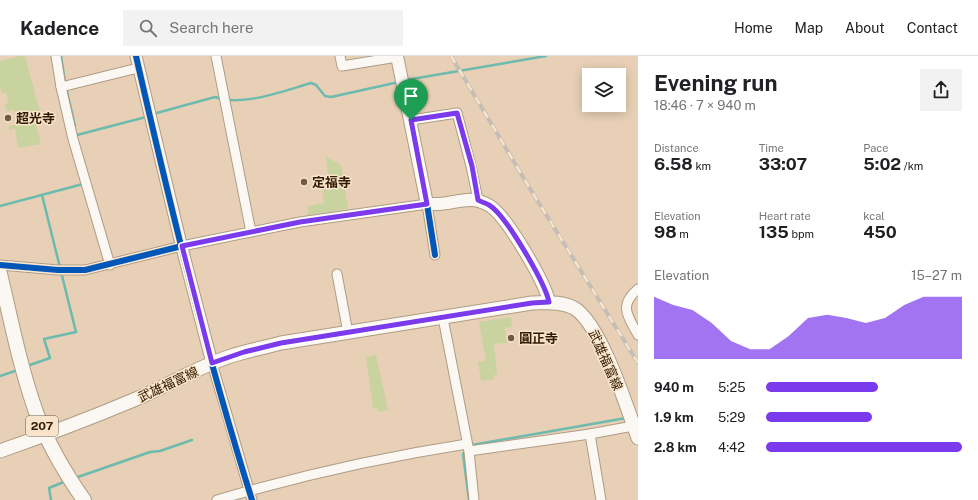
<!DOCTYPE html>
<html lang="en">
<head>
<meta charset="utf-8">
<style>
	:root { --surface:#fff; --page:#f2f2f2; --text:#202124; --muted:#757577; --line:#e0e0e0; --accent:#7c3aed }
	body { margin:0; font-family:"Public Sans","Noto Sans JP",sans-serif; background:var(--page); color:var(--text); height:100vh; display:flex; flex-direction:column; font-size:15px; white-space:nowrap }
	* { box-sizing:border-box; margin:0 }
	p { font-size:13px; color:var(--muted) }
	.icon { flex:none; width:22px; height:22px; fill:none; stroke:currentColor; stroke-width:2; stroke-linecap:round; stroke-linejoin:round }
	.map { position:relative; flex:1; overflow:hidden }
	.drawer { display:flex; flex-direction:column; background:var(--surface); width:340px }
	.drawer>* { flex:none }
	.controls { position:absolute; left:582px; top:12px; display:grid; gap:8px }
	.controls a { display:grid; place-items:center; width:44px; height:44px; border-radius:0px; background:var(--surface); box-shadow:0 2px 10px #0003; font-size:20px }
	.pin { position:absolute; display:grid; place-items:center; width:34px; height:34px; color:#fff; margin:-41px -17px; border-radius:50% 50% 50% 0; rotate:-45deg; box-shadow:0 0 4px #0007 }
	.pin .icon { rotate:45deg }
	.round { display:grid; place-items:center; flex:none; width:42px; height:42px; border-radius:0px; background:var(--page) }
	.headline { display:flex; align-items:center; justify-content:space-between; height:68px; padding:0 16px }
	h1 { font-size:22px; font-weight:700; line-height:30px }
	.stats { display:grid; grid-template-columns:repeat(3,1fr); gap:6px; height:68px; padding:4px 16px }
	.stats div { display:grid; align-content:center }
	.stats b { font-size:17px; font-weight:700 }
	.stats small { font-size:11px; font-weight:400 }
	.stats p { font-size:11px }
	.chart { height:112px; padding:8px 16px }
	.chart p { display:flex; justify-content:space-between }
	.chart svg { width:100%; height:72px; margin-top:4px; fill:var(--accent); opacity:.7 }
	ul { padding:0 16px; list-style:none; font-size:13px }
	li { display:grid; grid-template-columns:64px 48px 1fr; align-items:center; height:30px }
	li i { height:10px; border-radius:5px; background:var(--accent) }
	header { display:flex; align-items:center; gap:24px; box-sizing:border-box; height:56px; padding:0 20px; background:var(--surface); border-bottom:1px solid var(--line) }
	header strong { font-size:19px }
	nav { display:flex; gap:22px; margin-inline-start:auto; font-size:14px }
	.search { width:280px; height:36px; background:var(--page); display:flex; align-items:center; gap:10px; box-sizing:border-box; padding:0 14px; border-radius:0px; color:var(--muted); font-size:15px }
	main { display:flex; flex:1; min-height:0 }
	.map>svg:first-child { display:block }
</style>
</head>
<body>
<header>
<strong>Kadence</strong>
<div class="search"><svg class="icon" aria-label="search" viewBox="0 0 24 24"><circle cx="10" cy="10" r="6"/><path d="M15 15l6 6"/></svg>Search here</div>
<nav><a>Home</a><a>Map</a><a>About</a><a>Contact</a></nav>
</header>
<main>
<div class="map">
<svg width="638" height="444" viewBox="0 0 638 444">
	<rect width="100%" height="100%" fill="#e7d0b5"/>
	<g fill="#c9d3a0">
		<polygon points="20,0 25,0 43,67 36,69 41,88 18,92 15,72 9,74 8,71 18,68 14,54 7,55 5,48 9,47 6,37 2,37 0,31 0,5"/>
		<polygon points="326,101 341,109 348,153 308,159 308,150 324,147 322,130 318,131 317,121 328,119"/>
		<polygon points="511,261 512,271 505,272 507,287 494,288 497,318 493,320 494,323 481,325 478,306 486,305 479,266"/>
		<polygon points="376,299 388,354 378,356 377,352 373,353 366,301"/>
	</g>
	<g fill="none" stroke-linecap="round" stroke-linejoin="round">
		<g stroke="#6dbaae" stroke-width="2.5">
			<polyline points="61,0 65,27 75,70"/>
			<polyline points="406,24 546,0"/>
			<path d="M153 58 215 41C243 51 283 35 311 27L316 29 325 40 331 41 399 26"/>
			<polyline points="77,79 146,61"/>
			<polyline points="0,150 83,128"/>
			<polyline points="27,310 50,302 44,283 76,276 42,139"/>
			<polyline points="0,320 18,314"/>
			<polyline points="470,391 472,389 626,362"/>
			<polyline points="466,394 463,398 469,444"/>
			<polyline points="75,422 150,396 160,395 192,384"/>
			<polyline points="51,444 49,432 66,425"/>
		</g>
		<g stroke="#af9c84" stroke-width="11">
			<g id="minor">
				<polyline points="56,0 61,31 73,83 110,209"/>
				<polyline points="216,0 251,176"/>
				<polyline points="340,0 342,10 397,1"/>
				<polyline points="61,31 138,12"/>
				<polyline points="411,64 457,57 471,110 478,144"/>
				<polyline points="0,209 58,214 85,214 182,190 300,166 427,148 435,199"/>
				<polyline points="337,218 348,277"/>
				<path d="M638 233C618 250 628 260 638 279"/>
				<polyline points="443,262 469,395 474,444"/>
				<polyline points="212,307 252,444"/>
				<polyline points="590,378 601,444"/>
				<polyline points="469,395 590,378 633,370"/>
				<path d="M217 444C299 420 382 401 467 388"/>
			</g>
		</g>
		<g stroke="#af9c84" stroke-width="13">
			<polyline id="tertiary" points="136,0 181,188 212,307"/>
		</g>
		<g stroke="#af9c84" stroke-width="14">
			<path id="secondary" d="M397 0 427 148C431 148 435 148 439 148 451 148 467 141 479 145 482 146 487 148 490 150 507 161 545 226 549 246"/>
		</g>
		<g stroke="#af9c84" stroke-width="15">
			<path id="primary" d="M0 395C46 379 91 362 136 343 167 330 196 312 228 301 245 295 263 292 281 287L532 247C546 247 561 245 574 252 601 268 627 352 638 382"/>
		</g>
		<g stroke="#af9c84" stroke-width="16">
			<path id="trunk" d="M0 218C11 264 20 311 36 356 48 388 65 417 84 444"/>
		</g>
		<use href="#minor" stroke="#fbf8f4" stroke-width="9"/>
		<use href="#tertiary" stroke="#fbf8f4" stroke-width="11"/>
		<use href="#secondary" stroke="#fbf8f4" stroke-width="12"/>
		<use href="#primary" stroke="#fbf8f4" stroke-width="13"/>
		<use href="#trunk" stroke="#fbf8f4" stroke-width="14"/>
		<g stroke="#c5beb6" stroke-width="4">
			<polyline id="rail" points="451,0 529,131 638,307"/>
		</g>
		<use href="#rail" stroke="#f9e3ca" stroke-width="2.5" stroke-dasharray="8" stroke-linecap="butt"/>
		<g stroke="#f9e3ca" stroke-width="8">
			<g id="cycleway">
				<path d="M136 0C170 149 206 298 252 444"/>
				<polyline points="0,209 58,214 85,214 182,190 300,166 427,148 435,199"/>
			</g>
		</g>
		<use href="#cycleway" stroke="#0057b8" stroke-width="6"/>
	</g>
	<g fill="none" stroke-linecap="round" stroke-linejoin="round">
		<g stroke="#fff" stroke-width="8">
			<path id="route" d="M457 57 472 110 478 144C481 146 486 147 489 149 506 159 545 227 549 246L532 247 281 287 244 296 212 307 182 190 300 166 427 148 411 64Z"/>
		</g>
		<use href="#route" stroke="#7c3aed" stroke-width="5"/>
	</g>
	<g fill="#705b41" stroke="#f9e3ca" stroke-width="1.5">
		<circle cx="8" cy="62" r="4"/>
		<circle cx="304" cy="126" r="4"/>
		<circle cx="511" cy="282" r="4"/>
	</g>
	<g text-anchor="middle" stroke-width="3" stroke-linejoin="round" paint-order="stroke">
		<rect fill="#f9e3ca" stroke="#6c583e" stroke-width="1" x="26" y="360" width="32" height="20" rx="3"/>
		<g font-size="12" font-weight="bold" fill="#301c02">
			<text x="42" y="374">207</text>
		</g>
		<g font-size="13" font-weight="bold" fill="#301c02" stroke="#f9e3ca" text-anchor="start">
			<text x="16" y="67">超光寺</text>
			<text x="312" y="131">定福寺</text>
			<text x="519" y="287">圓正寺</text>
		</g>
		<g font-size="13" fill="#301c02" stroke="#f9e3ca">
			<text transform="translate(606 304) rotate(66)" y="5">武雄福富線</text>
			<text transform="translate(168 328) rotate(-25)" y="5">武雄福富線</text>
		</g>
	</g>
</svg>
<div class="controls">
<a><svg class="icon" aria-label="layers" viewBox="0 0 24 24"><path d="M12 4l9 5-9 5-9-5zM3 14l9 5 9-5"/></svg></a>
</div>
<div class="pin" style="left:411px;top:64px;background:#1e9e55"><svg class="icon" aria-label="arrive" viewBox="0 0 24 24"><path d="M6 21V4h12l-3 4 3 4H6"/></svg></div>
</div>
<section class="drawer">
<div class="headline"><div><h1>Evening run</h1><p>18:46 · 7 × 940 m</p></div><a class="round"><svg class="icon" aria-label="share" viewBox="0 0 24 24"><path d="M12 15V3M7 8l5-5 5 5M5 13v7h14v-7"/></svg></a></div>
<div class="stats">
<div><p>Distance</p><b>6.58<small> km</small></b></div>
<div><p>Time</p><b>33:07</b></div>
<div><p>Pace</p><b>5:02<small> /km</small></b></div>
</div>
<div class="stats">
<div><p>Elevation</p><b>98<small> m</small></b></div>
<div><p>Heart rate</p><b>135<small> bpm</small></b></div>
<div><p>kcal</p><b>450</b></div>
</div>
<div class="chart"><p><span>Elevation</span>15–27 m</p>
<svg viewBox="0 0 160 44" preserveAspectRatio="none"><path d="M0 44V6L10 11L20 14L30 22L40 33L50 38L60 38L70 30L80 19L90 17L100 19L110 22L120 19L130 11L140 6L150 6L160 6V44z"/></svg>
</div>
<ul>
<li><b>940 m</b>5:25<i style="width:57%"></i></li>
<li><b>1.9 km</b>5:29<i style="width:54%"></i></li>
<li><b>2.8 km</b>4:42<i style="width:100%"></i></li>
</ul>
</section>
</main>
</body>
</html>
